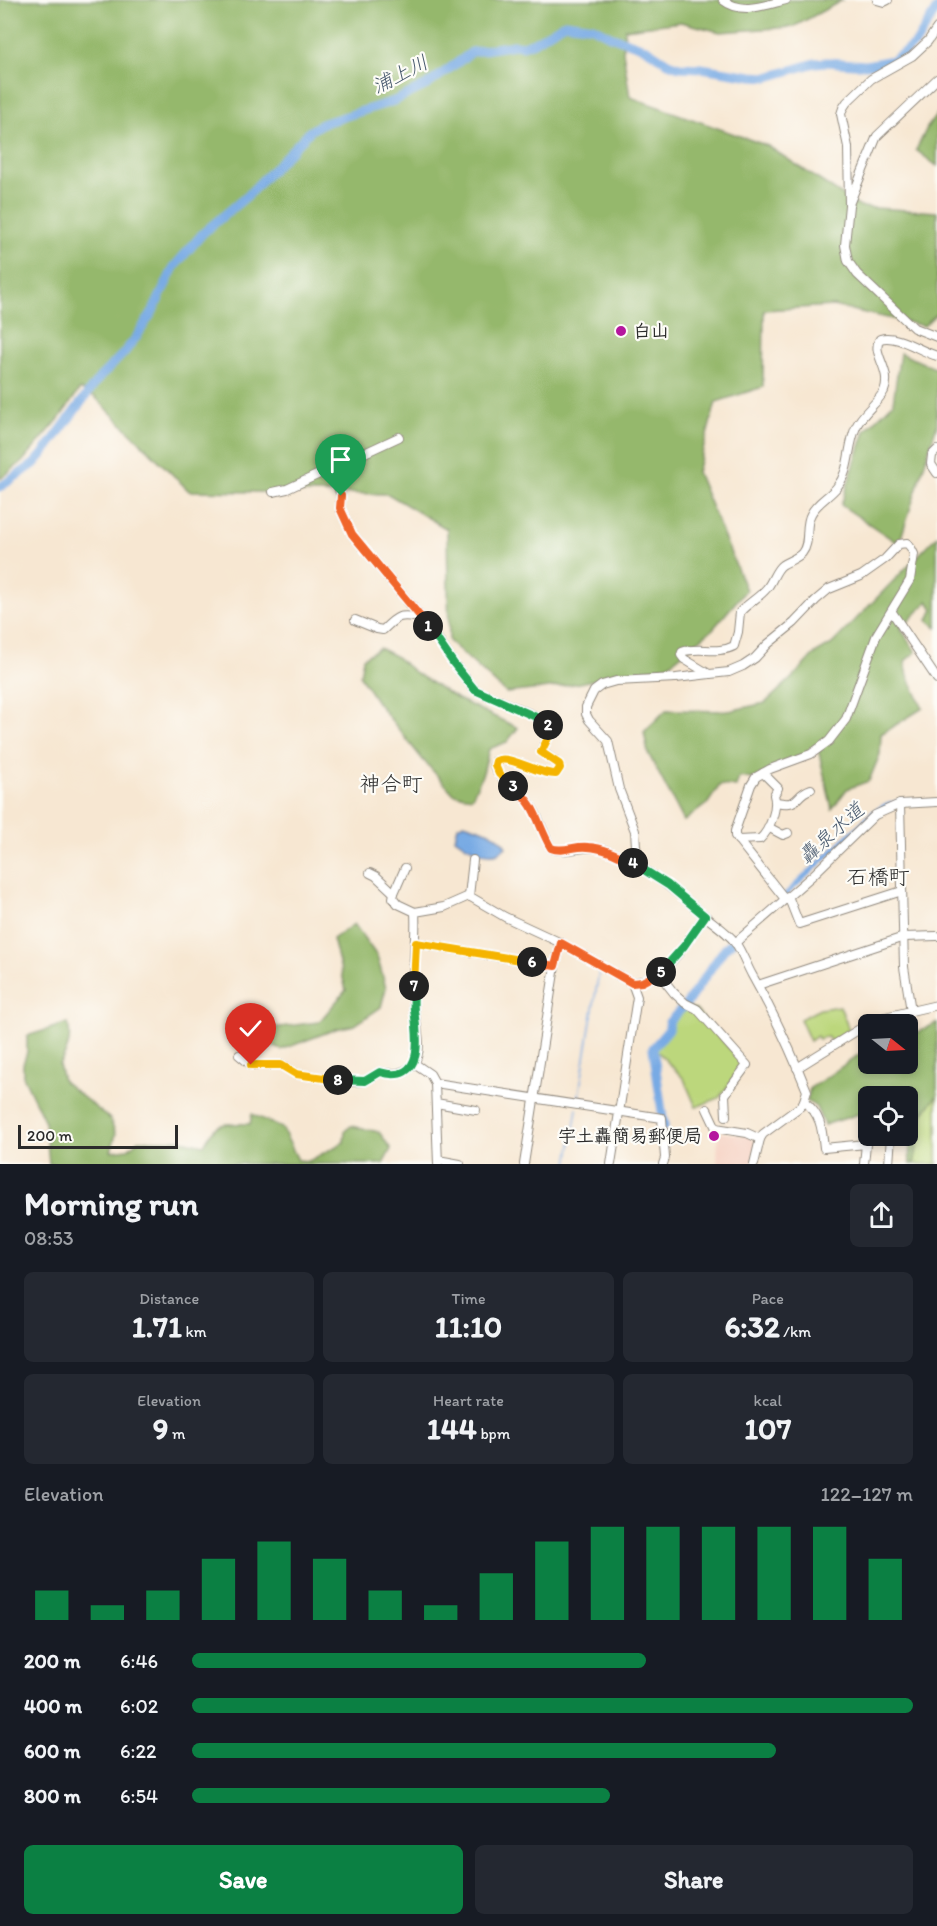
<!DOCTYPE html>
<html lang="en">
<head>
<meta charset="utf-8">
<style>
	:root { --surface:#171b24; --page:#242831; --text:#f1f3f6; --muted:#9ea1a6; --accent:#0b8043 }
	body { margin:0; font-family:Itim,"Klee One",sans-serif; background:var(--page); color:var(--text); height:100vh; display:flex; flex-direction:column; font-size:22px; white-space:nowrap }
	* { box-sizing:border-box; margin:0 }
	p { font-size:20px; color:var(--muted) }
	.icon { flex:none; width:33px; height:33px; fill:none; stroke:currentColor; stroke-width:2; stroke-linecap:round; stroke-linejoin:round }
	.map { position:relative; height:1164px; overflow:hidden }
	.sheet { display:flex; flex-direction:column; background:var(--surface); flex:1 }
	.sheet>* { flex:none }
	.needle { width:39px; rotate:108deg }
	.buttons { position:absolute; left:858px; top:1014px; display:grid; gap:12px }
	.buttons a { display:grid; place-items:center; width:60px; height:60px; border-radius:9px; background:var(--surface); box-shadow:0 3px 9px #0003; font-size:30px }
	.scale { position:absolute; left:18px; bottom:15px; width:160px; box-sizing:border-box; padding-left:6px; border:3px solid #2b2b2b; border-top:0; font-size:16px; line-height:21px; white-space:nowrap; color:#2b2b2b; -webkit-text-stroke:4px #fdfcf7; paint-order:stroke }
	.pin { position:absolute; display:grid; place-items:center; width:51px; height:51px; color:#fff; margin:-62px -26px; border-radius:50% 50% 50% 0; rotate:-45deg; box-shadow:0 0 6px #0007 }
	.pin .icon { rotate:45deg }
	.km { position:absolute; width:30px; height:30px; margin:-15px; border-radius:50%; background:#222; color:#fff; font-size:16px; line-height:30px; text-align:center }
	.round { display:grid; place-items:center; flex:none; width:63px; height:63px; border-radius:9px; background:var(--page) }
	.head { display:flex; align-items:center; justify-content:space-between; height:102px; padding:0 24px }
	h1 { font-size:33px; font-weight:700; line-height:45px }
	.stats { display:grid; grid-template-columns:repeat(3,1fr); gap:9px; height:102px; padding:6px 24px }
	.stats div { display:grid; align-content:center; border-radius:9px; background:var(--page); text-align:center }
	.stats b { font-size:30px; font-weight:700 }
	.stats small { font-size:16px; font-weight:400 }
	.stats p { font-size:16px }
	.chart { height:168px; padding:12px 24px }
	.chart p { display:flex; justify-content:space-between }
	.chart svg { width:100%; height:108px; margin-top:6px; stroke:var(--accent); stroke-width:6 }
	.action { display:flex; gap:12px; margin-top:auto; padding:12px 24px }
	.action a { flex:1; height:69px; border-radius:9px; background:var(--accent); color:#fff; font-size:24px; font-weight:700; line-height:69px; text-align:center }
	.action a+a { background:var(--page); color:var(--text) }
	ul { padding:0 24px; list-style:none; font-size:20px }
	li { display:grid; grid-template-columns:96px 72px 1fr; align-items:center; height:45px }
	li i { height:15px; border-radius:8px; background:var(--accent) }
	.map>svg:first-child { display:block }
</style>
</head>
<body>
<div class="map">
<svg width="937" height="1164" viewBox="0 0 937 1164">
	<rect width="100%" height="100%" fill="#fdfcf7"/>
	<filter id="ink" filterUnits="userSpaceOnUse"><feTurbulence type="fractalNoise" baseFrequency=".0167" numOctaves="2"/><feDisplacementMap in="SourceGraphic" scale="12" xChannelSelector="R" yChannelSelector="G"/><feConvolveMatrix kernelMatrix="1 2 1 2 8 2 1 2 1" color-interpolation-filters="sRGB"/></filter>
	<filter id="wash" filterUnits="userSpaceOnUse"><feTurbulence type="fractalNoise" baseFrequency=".008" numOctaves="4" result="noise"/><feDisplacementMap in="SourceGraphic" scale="24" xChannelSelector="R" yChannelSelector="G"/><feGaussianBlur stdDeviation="1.35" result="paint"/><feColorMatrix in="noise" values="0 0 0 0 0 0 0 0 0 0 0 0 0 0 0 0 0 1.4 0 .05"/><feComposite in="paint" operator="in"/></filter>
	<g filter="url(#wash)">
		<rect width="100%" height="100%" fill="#f7e7d2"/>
		<polygon fill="#f6d2c3" points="718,1132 748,1136 756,1143 752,1164 717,1164"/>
		<g fill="#bcd77c" stroke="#748154" stroke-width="1.5">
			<polygon points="686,1006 696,1010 744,1065 719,1098 696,1107 684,1079 655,1049 672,1027 670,1024"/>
			<polygon points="840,1006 849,1030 831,1042 827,1036 819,1039 817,1036 810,1041 800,1019 820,1009"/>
			<polygon points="937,1096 937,1164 914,1164 923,1113"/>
		</g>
		<g fill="#95b86c" stroke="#60724c" stroke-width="1.5">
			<polygon points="0,0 843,0 793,27 720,32 681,22 625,29 623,51 630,97 768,146 860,207 937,212 937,313 924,326 833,306 764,310 763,387 716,402 697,472 746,590 713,629 667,666 558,687 506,693 449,641 447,529 388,494 189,491 95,397 80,389 59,419 22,462 0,479"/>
			<polygon points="937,114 937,166 916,150 928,126"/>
			<polygon points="900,353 937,369 937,425 899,544 841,505 865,431 893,403"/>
			<polygon points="937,536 937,628 928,620 933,609 928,601 901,629 916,652 905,661 908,676 923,708 881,734 880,754 869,781 847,789 832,809 818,749 752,779 739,777 736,787 720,785 708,803 684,821 648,753 644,732 666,710 729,711 765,703 794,676 813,655 832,644"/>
			<polygon points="379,648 395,656 414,672 456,698 518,728 507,742 489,749 483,773 472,797 454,794 423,760 377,702 360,676 363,658"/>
			<polygon points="354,924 377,956 386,988 381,1007 355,1025 336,1029 281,1050 267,1043 264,1037 272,1028 319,1022 346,990 333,939"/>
			<path d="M68 1023C72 1040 68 1050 59 1065L63 1081 110 1119 116 1134 111 1151 128 1149 138 1140H181L204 1145C217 1119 223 1124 250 1124L252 1114 282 1128 298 1160 309 1161 344 1142 345 1131 351 1126 379 1132 391 1149 383 1164H49L45 1122 23 1076V1064L27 1052V1036Z"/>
			<path d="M937 1023V1096L923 1113 914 1164H910C908 1145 912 1127 920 1110L913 1100 908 1101V1096H868L867 1109 862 1113 824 1125 816 1107 807 1101 810 1088C830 1076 848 1061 868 1049V1064H908V1046L914 1042V1034Z"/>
		</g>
		<path fill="#78aae4" stroke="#526a88" stroke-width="1.5" d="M464 823C479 828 498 832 506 847 503 849 501 852 498 853 485 858 465 846 455 838L458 826Z"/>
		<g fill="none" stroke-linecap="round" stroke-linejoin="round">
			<g stroke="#78aae4" stroke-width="1.5">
				<polyline points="578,1101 599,972"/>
				<polyline points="568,1164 577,1109"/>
			</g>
			<polyline stroke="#78aae4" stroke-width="5" points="785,895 872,814 885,806 900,802"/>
			<g stroke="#78aae4" stroke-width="9">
				<polyline points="0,487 34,464 42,455 100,377 124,353 137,336 153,311 174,267 203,233 247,196 310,131 321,124 394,101 427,85 472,52 514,45 523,46 534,42 565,23 593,27 610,36 645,48 668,63 679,67 701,68 752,76 768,77 815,63 827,62 866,65 893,60 916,43 937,8"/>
				<polyline points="664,1126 653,1048 669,1029 669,1022 687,1003 725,948 731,943"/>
			</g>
		</g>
	</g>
	<g filter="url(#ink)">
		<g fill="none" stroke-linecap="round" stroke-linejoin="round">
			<g stroke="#91897e" stroke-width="10">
				<g id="minor">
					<path d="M723 0C742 15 765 5 786 0"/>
					<polyline points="877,0 884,2 888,0"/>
					<polyline points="937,28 928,41 912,56 871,79 847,102 843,108 841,114 848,147 849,205 845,245 848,261 857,274 914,328 937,337"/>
					<polyline points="850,202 877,136 937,79"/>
					<polyline points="937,450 932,455 931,464 937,473"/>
					<path d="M331 468 341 495 340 508 352 534 434 633 454 664 475 690 536 716 548 724 550 734 541 751 559 764 560 768 556 774C537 775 511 754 496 761L494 765C499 780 518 788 527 800 539 814 542 832 551 848 566 855 586 843 605 850 643 864 673 889 704 915 714 924 725 930 735 942 742 952 746 964 752 975 773 1012 791 1051 807 1091L804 1101 801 1106 763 1134 760 1139 754 1164"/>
					<polyline points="273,492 287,489 399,437"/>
					<polyline points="892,612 937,679"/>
					<path d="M355 620 377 629 383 630C398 615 400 614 421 618"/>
					<path d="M709 674 684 659 681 655 682 652C699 646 717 655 734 646L738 632 740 612C748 603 760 597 767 588 773 581 775 570 782 565 788 561 796 559 802 553 811 542 804 526 811 514 817 502 829 497 837 487 851 469 847 447 856 427 862 413 877 404 884 391 893 370 870 353 880 339 898 334 919 351 937 356"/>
					<path d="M776 802C802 807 793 795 811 789"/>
					<polyline points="900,804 904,967 911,1011"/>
					<polyline points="768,827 783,835 788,833"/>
					<path d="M738 840 760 839C770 830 778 808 774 795L778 788 763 773"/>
					<polyline points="640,866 636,846 635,831 619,789 608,741 589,720 586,714 586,707 594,691 602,685 616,681 676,678 710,674 729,672 743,666 755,658 768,644 794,623 816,600 829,589 861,576 885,559 899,544 907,543 911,548 914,554 910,580 877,634 846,719 829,741 811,754 770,769 756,777 751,785 735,831 735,836 785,899"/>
					<polyline points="370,873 376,876 394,893 393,898 398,904 415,912"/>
					<polyline points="394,893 405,868"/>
					<path d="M469 896 505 917 561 943 632 983C667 980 686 942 705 916"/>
					<polyline points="469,896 473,860"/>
					<polyline points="788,896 799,924 902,891"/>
					<polyline points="416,943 555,966"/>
					<polyline points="735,943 813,875 875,815 900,804 937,802"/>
					<polyline points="659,974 674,993 685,1003 697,1009 747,1065 725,1095 726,1116"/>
					<polyline points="758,985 904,937 937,936"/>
					<path d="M239 1055 251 1065H281L296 1074 350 1082 365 1081 380 1072C392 1075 406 1074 414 1063 424 1049 416 1025 414 1009 410 977 417 944 415 912L444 907 469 896"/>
					<polyline points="414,1063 430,1074 435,1083 438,1164"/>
					<polyline points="797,1068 866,1025 885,1017 937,1005"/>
					<polyline points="435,1083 662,1118 665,1158 663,1164"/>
					<path d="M804 1101C821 1115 822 1128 824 1148L866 1144 864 1164"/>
					<polyline points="436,1103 476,1110"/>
					<polyline points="707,1109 716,1128 747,1133 760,1139"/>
					<polyline points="866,1144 868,1112"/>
					<polyline points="438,1160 460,1164"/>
					<polyline points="524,1164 555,966 561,943"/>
					<polyline points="611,1164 637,997 632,983"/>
					<polyline points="889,1164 891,1136"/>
				</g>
			</g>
			<use href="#minor" stroke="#fff" stroke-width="8"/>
		</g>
	</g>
	<g fill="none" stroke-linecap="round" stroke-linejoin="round" filter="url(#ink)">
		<g stroke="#fff" stroke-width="12">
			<polyline id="split-1" points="341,496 340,508 352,534 428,626"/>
		</g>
		<g stroke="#fff" stroke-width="12">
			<polyline id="split-2" points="428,626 454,664 475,690 536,717 548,725"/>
		</g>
		<g stroke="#fff" stroke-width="12">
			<path id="split-3" d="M513 786 499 774 495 765 496 761C511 754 537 775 556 774L560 768 559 764 541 752 550 734 548 725"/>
		</g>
		<g stroke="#fff" stroke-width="12">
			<path id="split-4" d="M513 786C537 805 537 824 551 848 563 853 576 845 588 847 605 848 619 856 633 863"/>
		</g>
		<g stroke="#fff" stroke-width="12">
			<polyline id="split-5" points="633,863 668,885 705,916 684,946 661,972"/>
		</g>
		<g stroke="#fff" stroke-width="12">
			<polyline id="split-6" points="532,962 555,966 561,943 632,983 642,982 661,972"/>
		</g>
		<g stroke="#fff" stroke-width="12">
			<polyline id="split-7" points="414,986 416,943 532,962"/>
		</g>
		<g stroke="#fff" stroke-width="12">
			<path id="split-8" d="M338 1080 365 1081 380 1072C425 1085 418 1036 414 1010 413 1002 414 994 414 986"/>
		</g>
		<g stroke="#fff" stroke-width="12">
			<polyline id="split-9" points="251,1065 281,1065 296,1074 338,1080"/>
		</g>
		<use href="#split-1" stroke="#f0652b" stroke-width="8"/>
		<use href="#split-2" stroke="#22a559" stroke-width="8"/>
		<use href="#split-3" stroke="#f5b400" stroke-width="8"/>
		<use href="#split-4" stroke="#f0652b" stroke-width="8"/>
		<use href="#split-5" stroke="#22a559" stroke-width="8"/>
		<use href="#split-6" stroke="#f0652b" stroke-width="8"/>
		<use href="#split-7" stroke="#f5b400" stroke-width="8"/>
		<use href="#split-8" stroke="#22a559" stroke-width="8"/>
		<use href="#split-9" stroke="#f5b400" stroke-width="8"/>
	</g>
	<g fill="#b5179e" stroke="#fdfcf7" stroke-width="2">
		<circle cx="621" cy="331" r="6"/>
		<circle cx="714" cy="1136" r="6"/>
	</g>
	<g text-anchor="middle" stroke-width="4.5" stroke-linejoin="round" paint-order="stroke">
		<g font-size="18" font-weight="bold" fill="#2b2b2b" stroke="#fdfcf7" text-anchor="start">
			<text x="633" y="337">白山</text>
			<text x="702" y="1142" text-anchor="end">宇土轟簡易郵便局</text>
		</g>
		<g font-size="20" font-style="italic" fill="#46576c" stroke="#fdfcf7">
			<text transform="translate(400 74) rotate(-27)" y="7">浦上川</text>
			<text transform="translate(831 833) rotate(-42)" y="7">轟泉水道</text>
		</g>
		<g font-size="21" fill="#2b2b2b" stroke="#fdfcf7">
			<text x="391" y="791">神合町</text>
			<text x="878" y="884">石橋町</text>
		</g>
	</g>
</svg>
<div class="buttons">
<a><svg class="needle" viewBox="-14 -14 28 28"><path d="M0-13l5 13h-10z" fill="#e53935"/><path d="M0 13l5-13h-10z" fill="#9ea1a6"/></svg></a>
<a><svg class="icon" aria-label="locate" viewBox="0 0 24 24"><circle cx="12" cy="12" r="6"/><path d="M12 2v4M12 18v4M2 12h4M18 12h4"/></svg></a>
</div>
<div class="scale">200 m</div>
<div class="pin" style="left:341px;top:496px;background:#1e9e55"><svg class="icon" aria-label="arrive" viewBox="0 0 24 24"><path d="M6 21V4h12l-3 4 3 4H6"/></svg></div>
<div class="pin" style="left:251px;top:1065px;background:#d93025"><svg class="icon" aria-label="check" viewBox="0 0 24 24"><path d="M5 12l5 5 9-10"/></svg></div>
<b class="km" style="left:428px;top:626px">1</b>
<b class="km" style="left:548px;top:725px">2</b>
<b class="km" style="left:513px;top:786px">3</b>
<b class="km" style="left:633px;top:863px">4</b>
<b class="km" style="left:661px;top:972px">5</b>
<b class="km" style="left:532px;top:962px">6</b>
<b class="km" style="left:414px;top:986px">7</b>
<b class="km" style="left:338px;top:1080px">8</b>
</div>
<section class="sheet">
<div class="head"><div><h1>Morning run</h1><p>08:53</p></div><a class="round"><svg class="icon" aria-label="share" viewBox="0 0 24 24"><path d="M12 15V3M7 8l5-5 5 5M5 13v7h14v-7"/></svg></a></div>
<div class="stats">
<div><p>Distance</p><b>1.71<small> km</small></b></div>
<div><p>Time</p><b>11:10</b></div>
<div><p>Pace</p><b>6:32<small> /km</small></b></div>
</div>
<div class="stats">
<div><p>Elevation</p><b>9<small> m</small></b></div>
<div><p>Heart rate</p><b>144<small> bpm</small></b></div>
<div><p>kcal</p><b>107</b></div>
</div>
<div class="chart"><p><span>Elevation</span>122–127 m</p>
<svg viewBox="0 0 160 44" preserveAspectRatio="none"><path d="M5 44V32M15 44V38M25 44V32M35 44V19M45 44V12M55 44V19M65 44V32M75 44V38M85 44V25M95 44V12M105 44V6M115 44V6M125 44V6M135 44V6M145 44V6M155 44V19"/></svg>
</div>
<ul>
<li><b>200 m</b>6:46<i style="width:63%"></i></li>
<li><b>400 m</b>6:02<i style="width:100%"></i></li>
<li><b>600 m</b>6:22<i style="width:81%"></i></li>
<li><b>800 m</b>6:54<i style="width:58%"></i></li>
</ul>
<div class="action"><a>Save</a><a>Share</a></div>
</section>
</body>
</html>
